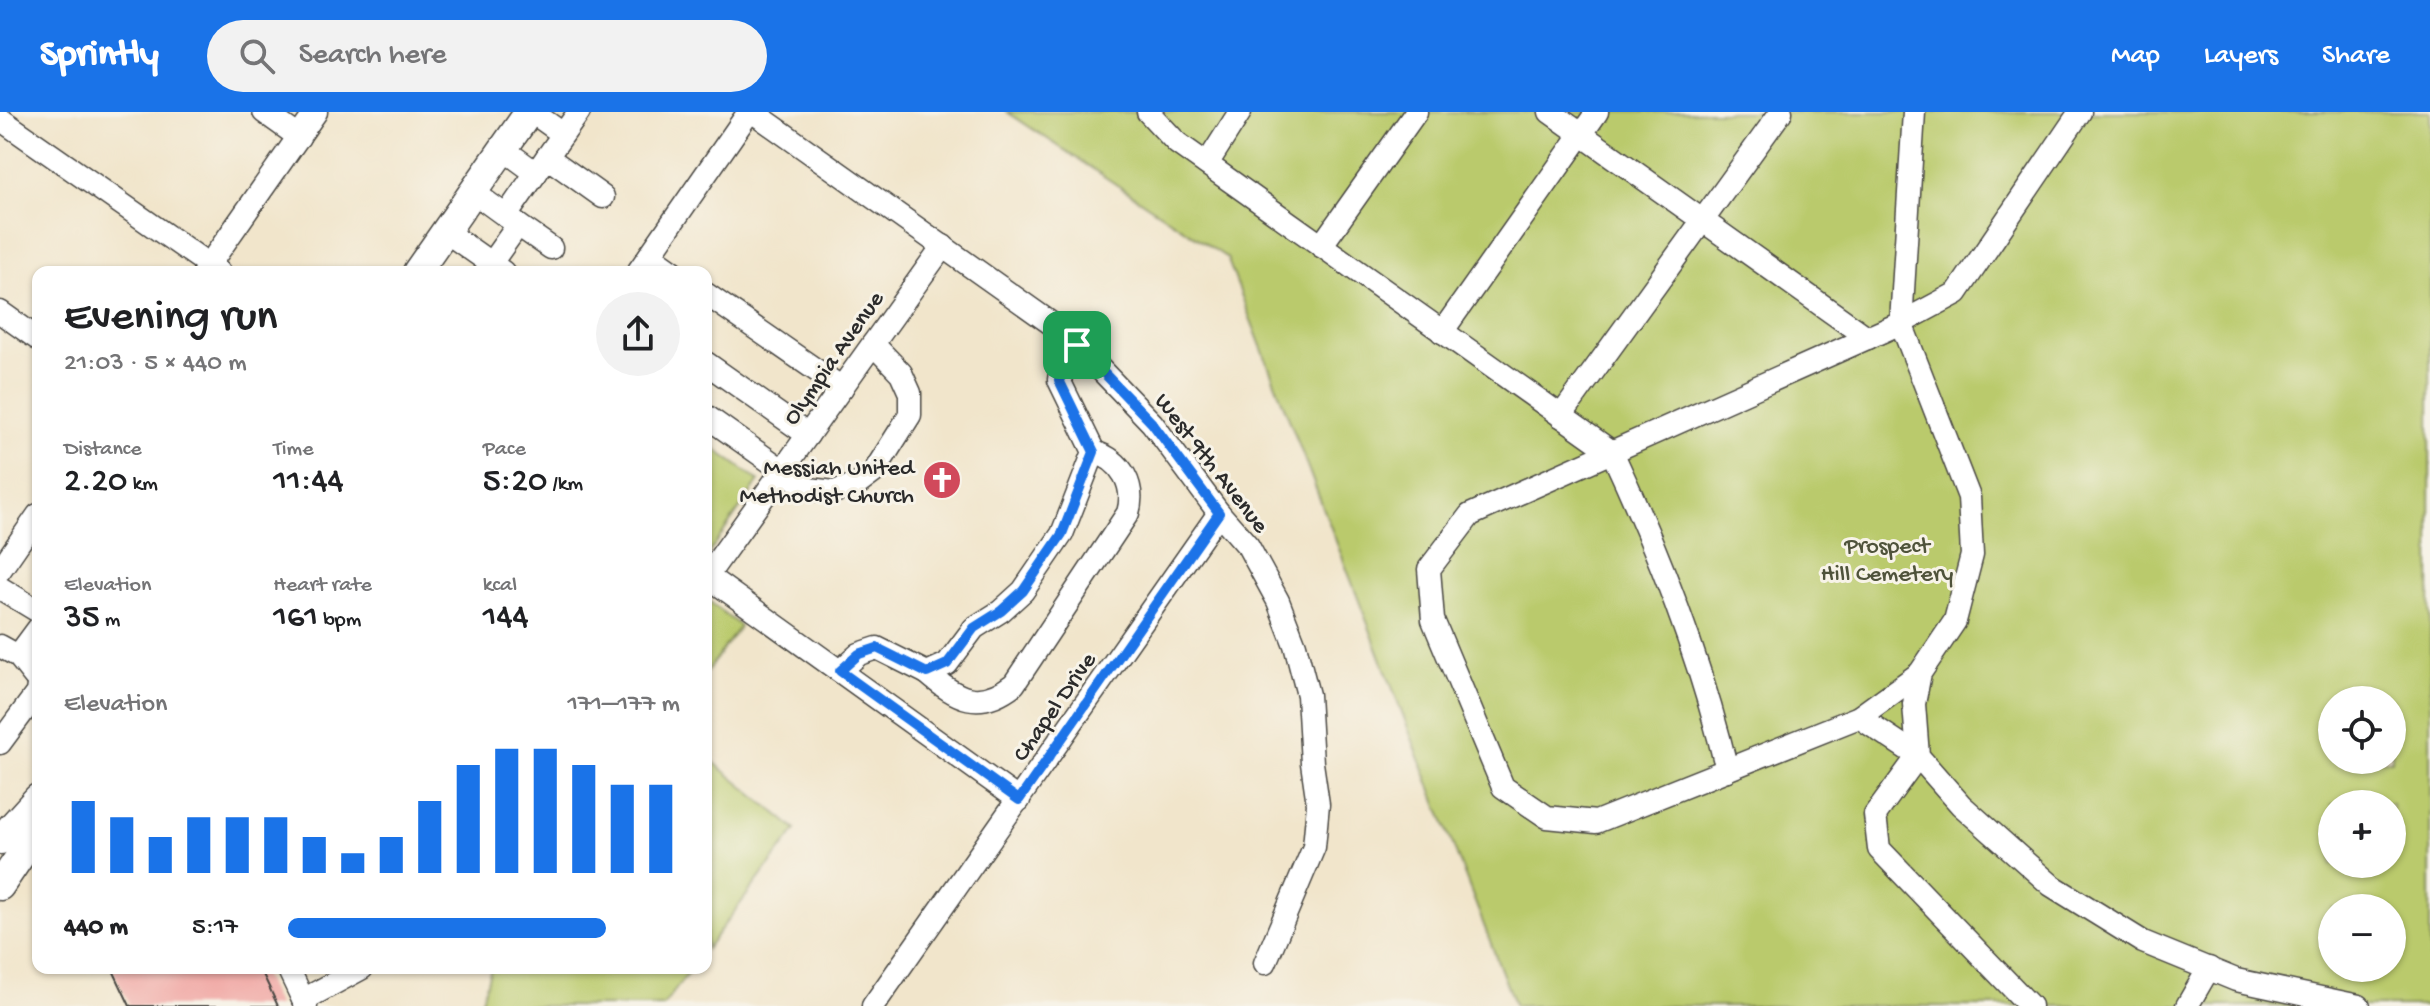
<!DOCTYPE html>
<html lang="en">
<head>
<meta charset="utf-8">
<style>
	:root { --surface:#fff; --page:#f2f2f2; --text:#202124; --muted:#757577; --accent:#1a73e8 }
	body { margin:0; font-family:"Gochi Hand",sans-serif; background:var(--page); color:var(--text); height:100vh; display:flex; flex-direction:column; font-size:30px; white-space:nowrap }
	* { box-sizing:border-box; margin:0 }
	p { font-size:26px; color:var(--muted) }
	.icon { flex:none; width:44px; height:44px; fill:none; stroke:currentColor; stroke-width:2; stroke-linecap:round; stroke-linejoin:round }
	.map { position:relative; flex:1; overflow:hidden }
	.panel { position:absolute; left:32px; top:154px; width:680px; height:708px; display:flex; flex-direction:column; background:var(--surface); border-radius:16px; box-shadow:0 2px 6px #0004 }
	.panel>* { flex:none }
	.tools { position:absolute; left:2318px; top:574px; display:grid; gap:16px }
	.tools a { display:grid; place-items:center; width:88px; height:88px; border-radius:50%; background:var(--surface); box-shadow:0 2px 6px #0004; font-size:40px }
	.pin { position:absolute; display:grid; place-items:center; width:68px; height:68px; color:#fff; margin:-34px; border-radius:16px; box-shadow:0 4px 12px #0006 }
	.round { display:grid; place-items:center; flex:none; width:84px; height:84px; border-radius:42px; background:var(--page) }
	.overview { display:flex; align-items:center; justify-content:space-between; height:136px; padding:0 32px }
	h1 { font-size:44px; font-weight:600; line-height:60px }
	.metrics { display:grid; grid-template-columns:repeat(3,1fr); gap:12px; height:136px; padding:8px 32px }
	.metrics div { display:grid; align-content:center }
	.metrics b { font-size:34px; font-weight:600 }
	.metrics small { font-size:22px; font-weight:400 }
	.metrics p { font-size:22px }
	.chart { height:224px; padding:16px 32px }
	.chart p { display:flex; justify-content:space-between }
	.chart svg { width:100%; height:144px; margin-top:8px; stroke:var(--accent); stroke-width:6 }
	ul { padding:0 32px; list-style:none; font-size:26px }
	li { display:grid; grid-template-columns:128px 96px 1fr; align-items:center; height:60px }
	li i { height:20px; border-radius:10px; background:var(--accent) }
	header { display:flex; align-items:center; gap:48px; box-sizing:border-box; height:112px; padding:0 40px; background:var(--accent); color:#fff }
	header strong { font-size:38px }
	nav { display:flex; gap:44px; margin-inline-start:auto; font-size:28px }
	.search { width:560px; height:72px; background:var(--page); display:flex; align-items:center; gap:20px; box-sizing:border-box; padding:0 28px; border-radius:44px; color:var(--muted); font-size:30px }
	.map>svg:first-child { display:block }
</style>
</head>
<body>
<header>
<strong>Sprintly</strong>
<div class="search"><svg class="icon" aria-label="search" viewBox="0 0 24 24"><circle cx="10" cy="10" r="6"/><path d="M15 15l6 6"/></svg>Search here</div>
<nav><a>Map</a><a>Layers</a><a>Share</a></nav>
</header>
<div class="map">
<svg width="2430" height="894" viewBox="0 0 2430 894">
	<rect width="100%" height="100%" fill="#f7f3e8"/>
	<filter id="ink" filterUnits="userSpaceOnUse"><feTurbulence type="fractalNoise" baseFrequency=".0125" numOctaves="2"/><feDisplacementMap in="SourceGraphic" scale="16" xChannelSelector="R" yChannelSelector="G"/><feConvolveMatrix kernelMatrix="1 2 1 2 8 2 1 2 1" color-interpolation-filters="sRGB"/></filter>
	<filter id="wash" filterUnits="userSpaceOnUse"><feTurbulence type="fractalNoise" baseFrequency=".006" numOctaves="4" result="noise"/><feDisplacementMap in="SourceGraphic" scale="32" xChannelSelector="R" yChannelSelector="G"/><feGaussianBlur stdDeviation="1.8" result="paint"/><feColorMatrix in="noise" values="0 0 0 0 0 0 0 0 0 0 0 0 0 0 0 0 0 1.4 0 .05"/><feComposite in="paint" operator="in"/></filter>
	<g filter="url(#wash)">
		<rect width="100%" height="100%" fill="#f1e5cb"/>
		<g fill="#baca6c" stroke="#727a4c" stroke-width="2" fill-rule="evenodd">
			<path d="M1007 0H2430V894H1515L1227 146ZM2332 588H2392V648H2332ZM2332 692H2392V752H2332ZM2332 796H2392V856H2332Z"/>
			<polygon points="706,331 759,369 706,445"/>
			<polygon points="706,487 740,514 706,561"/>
			<polygon points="706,644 796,718 706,837"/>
			<polygon points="491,856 692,856 663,894 480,894"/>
		</g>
		<g id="blocks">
			<polygon fill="#f1aca8" points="112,856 260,856 278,894 130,894"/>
		</g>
	</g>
	<g filter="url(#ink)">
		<use href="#blocks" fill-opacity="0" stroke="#494743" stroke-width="2"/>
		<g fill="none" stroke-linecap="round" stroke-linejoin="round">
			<g stroke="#494743" stroke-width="25">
				<g id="minor">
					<polyline points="264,0 299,25"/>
					<polyline points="532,0 563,22"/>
					<polyline points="753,0 1052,212 1077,233 1152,311 1219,401 1248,434 1278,489 1295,533 1308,583 1312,651 1318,692 1314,735 1265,851"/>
					<path d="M1148 0 1177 31 1612 340C1660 443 1701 548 1727 658"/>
					<polyline points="1550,0 1868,226"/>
					<polyline points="1914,0 1901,211 1957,181 2080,0"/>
					<polyline points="0,7 219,160"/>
					<polyline points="503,37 536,61"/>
					<polyline points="547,45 579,0"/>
					<polyline points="1207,52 1240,0"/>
					<polyline points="473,80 506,104"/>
					<polyline points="518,113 506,104 547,45 603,85"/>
					<polyline points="445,119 503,160"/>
					<polyline points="943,134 707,464 1019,688"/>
					<polyline points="1321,134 1416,0"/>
					<polyline points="650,143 674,160"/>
					<polyline points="491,151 518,113 551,136"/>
					<polyline points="204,160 316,0"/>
					<polyline points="638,160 749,0"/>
					<polyline points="706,182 842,276"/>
					<polyline points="0,200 38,227"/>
					<polyline points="1442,220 1597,0"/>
					<polyline points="706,251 808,323"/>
					<polyline points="706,304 809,377 834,380 858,372 874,360 910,303 910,281 901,261 873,232"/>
					<polyline points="1561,304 1781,0"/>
					<polyline points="0,458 38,403"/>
					<polyline points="0,476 38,499"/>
					<polyline points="0,534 18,544 38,569"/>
					<polyline points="18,544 38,517"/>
					<polyline points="840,559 859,542 877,536 927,561 947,552 974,516 1001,499 1023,479 1062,422 1094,340 1059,268 1061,253 1077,233"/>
					<path d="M927 561C957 587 979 599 1014 572L1128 401C1136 374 1122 348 1094 340"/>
					<polyline points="1920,561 1859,605 1596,710 1547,705 1503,675 1433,508 1429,457 1470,403 1901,211 1969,385 1972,443 1955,509 1920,561 1914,592 1918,644 1961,693 2051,773 2143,830 2236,868 2359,894"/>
					<polyline points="1859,605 1918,644 1875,703 1879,737 2030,894"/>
					<polyline points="0,631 37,581 38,573"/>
					<polyline points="288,856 306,894"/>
					<polyline points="303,888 362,856"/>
					<polyline points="873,894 1219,401"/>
					<polyline points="2187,894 2209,856"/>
				</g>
			</g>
			<g stroke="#494743" stroke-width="31">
				<g id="major">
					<polyline points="417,160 529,0"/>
					<polyline points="0,728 38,686"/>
					<polyline points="0,774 27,734 38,712"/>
				</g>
			</g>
			<use href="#minor" stroke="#fff" stroke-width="22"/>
			<use href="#major" stroke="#fff" stroke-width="28"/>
		</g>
	</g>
	<g fill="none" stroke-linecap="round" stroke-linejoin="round" filter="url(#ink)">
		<g stroke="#fff" stroke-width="16">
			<polygon id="route" points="1077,233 1152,311 1219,401 1019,688 840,559 859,542 877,536 927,561 947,552 974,516 1001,499 1023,479 1062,422 1094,340 1059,268 1061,253"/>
		</g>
		<use href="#route" stroke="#1a73e8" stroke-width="10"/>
	</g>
	<defs>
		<g id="church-disc" transform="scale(2)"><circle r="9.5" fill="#d1495b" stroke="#f7f3e8"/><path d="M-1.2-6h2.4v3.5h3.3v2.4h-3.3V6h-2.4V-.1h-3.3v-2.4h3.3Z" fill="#fff"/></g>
	</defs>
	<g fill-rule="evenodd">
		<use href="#church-disc" x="942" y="368"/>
	</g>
	<g text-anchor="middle" stroke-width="6" stroke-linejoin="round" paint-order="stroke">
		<g font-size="24" fill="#2b2b2b" stroke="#f7f3e8">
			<text transform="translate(832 245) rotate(-55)" y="8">Olympia Avenue</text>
			<text transform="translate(1213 350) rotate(52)" y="8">West 9th Avenue</text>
			<text transform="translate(1053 594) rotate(-55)" y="8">Chapel Drive</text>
		</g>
		<g font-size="24" fill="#2b2b2b" stroke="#f7f3e8" text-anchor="end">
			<text x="914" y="362">Messiah United<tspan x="914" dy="28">Methodist Church</tspan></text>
		</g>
		<g font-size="24" fill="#4f533b" stroke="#f7f3e8">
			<text x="1887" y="440">Prospect<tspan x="1887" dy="28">Hill Cemetery</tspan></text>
		</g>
	</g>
</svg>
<div class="tools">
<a><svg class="icon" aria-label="locate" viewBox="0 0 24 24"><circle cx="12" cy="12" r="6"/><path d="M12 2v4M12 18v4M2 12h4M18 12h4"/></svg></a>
<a>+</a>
<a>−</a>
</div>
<div class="pin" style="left:1077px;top:233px;background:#1e9e55"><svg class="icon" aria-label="arrive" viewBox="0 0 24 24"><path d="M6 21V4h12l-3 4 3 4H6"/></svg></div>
<section class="panel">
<div class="overview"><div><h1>Evening run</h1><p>21:03 · 5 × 440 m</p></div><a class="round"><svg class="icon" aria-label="share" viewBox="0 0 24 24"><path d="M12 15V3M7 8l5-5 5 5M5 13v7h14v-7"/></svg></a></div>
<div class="metrics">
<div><p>Distance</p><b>2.20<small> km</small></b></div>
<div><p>Time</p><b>11:44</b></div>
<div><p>Pace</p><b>5:20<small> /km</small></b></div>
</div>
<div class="metrics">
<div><p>Elevation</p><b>35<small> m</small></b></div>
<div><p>Heart rate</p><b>161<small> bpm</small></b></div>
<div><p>kcal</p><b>144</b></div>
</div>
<div class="chart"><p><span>Elevation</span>171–177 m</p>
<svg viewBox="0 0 160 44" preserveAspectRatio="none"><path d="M5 44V22M15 44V27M25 44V33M35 44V27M45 44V27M55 44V27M65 44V33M75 44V38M85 44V33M95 44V22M105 44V11M115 44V6M125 44V6M135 44V11M145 44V17M155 44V17"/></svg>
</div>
<ul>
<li><b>440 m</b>5:17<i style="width:81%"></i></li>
</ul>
</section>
</div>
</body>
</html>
